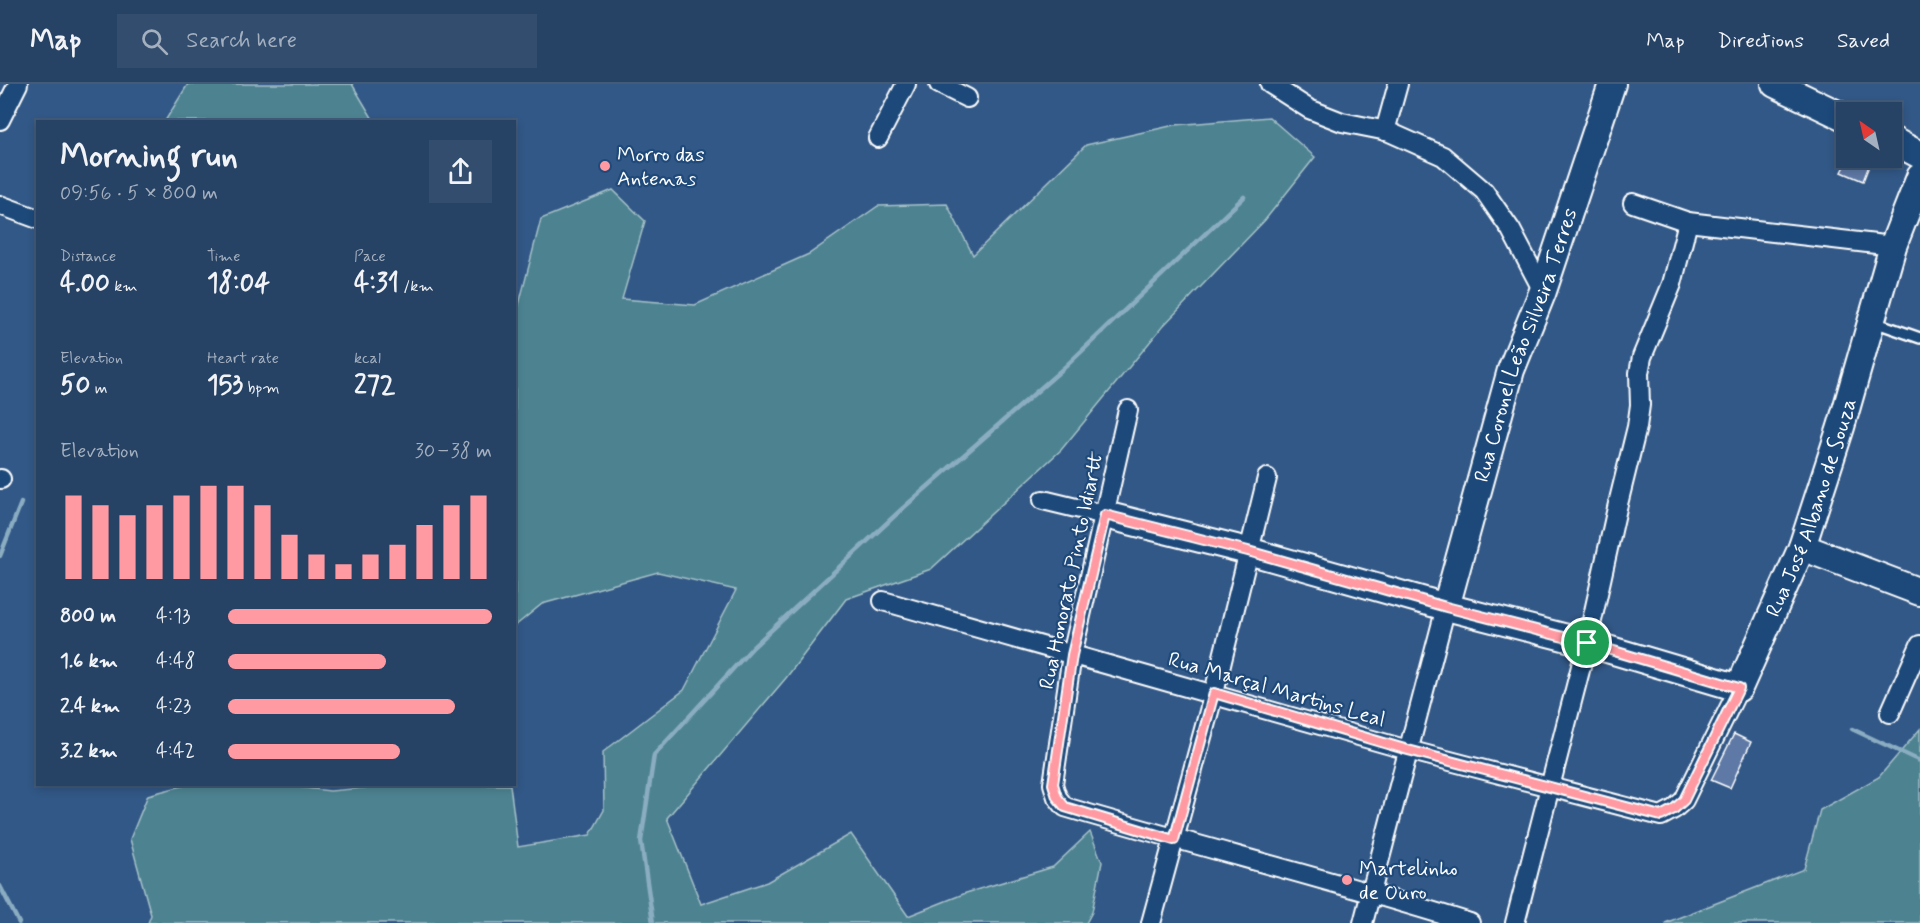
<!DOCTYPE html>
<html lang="en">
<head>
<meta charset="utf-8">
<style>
	:root { --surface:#264265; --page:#324d6e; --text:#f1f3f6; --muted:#a4b0bf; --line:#425b79; --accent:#ff9aa2 }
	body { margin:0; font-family:Mynerve,sans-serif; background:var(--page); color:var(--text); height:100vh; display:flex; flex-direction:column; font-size:22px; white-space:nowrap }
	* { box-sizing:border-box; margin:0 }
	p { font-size:20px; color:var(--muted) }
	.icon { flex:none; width:33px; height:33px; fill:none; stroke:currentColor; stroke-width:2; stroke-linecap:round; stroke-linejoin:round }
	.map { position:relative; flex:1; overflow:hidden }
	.details { position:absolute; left:36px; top:36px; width:480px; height:666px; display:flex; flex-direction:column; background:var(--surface); border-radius:0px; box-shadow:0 3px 9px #0003,0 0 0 2px var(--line) }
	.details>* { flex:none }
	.needle { width:39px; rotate:326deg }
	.controls { position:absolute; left:1836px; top:18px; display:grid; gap:12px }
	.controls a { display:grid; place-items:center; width:66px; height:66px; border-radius:0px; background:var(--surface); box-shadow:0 3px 9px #0003,0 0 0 2px var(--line); font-size:30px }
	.pin { position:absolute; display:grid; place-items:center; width:51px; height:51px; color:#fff; margin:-26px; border:3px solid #fff; border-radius:50%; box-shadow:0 2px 6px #0007 }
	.round { display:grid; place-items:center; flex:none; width:63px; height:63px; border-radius:0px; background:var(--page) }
	.summary { display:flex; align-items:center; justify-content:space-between; height:102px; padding:0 24px }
	h1 { font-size:33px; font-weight:800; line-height:45px }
	.stats { display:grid; grid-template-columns:repeat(3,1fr); gap:9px; height:102px; padding:6px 24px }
	.stats div { display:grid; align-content:center }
	.stats b { font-size:26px; font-weight:800 }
	.stats small { font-size:16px; font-weight:400 }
	.stats p { font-size:16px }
	.chart { height:168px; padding:12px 24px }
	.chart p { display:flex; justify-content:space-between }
	.chart svg { width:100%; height:108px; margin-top:6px; stroke:var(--accent); stroke-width:6 }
	ul { padding:0 24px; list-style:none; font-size:20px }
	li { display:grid; grid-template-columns:96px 72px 1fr; align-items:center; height:45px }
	li i { height:15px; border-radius:8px; background:var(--accent) }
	header { display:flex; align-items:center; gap:36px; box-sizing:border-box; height:84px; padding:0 30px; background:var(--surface); border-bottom:2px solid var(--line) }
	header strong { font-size:28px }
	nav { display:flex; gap:33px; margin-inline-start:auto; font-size:21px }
	.search { width:420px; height:54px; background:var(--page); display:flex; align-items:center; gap:15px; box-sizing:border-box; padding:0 21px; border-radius:0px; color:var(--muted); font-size:22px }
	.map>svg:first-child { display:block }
</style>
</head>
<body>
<header>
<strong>Map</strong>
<div class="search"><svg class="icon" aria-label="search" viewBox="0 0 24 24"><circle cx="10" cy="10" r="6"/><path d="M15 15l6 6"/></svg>Search here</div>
<nav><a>Map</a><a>Directions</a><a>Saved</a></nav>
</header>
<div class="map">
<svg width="1920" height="839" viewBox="0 0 1920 839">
	<rect width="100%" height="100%" fill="#325887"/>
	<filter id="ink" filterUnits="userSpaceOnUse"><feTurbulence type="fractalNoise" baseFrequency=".0167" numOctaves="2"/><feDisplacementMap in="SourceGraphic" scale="12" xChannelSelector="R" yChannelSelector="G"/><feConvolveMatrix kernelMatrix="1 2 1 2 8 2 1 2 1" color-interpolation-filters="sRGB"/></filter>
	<g filter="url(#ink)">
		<g fill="#4d8391" stroke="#a6c1c8" stroke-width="1.5">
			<polygon points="188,0 352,0 374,37 165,37"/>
			<polygon points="1269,33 1315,73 1265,136 1163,242 1061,366 931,485 846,515 786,594 667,734 701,820 767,798 851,750 908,832 966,809 1053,783 1090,748 1102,778 1092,828 1086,839 148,839 151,831 130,755 148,711 190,700 272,700 330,707 408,700 510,701 518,763 590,751 604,726 603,668 684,606 736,506 658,488 542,520 515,542 515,236 541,135 613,106 645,137 622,215 695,221 809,170 878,122 947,120 973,171 1086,61 1175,41"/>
			<polygon points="1920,645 1920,839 1665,839 1804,785 1820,726 1879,693"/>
		</g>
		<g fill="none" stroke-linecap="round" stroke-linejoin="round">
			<g stroke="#8badc2" stroke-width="4.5">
				<polyline points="0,472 21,419"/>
				<polyline points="1852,645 1920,677"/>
				<polyline points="0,802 19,839"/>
				<polyline points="653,839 641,757 654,671 753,563 902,425 1066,282 1244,113"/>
			</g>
		</g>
		<g fill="#5e79a6" stroke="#fff" stroke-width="1.5">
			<polygon points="1849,74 1872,74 1863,97 1842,88"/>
			<polygon points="1734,650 1751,658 1730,704 1711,696"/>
		</g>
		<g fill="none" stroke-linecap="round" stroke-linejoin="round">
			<g stroke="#fff" stroke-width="14">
				<polyline id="lane" points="1874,238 1920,254"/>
			</g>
			<g stroke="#fff" stroke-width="22">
				<g id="street">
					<polyline points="939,0 967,14"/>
					<polyline points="1270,0 1309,25 1342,38 1387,47 1443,72 1484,107 1511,146 1543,207"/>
					<polyline points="0,36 18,0"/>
					<polyline points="1385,47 1398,0"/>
					<polyline points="878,54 906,0"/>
					<polyline points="1633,119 1688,138 1893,162"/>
					<polyline points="0,121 38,135"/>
					<path d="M1128 326 1072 571 1053 700 1057 713 1065 723C1200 763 1336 797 1470 839"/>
					<polyline points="0,395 1,395"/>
					<polyline points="1043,416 1105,431"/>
					<polyline points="883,517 1408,666 1661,732 1674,725 1684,716 1739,604"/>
					<polyline points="1890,629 1920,561"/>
					<polyline points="1151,839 1214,609 1267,394"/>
					<polyline points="1363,839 1446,523"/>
					<polyline points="1515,839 1587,559 1617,424 1637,343 1640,321 1639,289 1642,273 1672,200 1688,138"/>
				</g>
			</g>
			<g stroke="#fff" stroke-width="30">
				<g id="secondary">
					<polyline points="1775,0 1846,34"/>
					<polyline points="1892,56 1920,71"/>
					<path id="s1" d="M1105 431 1248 467 1446 523 1587 559 1739 604 1802 463 1841 343 1893 162 1920 93"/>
					<polyline points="1802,463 1920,508"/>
					<path id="s2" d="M1446 523 1511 286 1543 207 1612 0"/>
				</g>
			</g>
			<use href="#lane" stroke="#1f4a7a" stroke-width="9"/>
			<use href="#street" stroke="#1f4a7a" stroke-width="18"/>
			<use href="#secondary" stroke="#1f4a7a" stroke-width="26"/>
		</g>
	</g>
	<g fill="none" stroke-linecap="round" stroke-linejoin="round" filter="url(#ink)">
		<g stroke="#fff" stroke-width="12">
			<polygon id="route" points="1105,431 1248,467 1446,523 1587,559 1739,604 1684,716 1674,725 1661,732 1408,666 1214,609 1174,756 1065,723 1057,713 1053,700 1072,571"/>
		</g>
		<use href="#route" stroke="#ff9aa2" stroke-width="8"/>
	</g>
	<g fill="#ff9aa2" stroke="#1f4a7a" stroke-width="2">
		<circle cx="605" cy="82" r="6"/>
		<circle cx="1347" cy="796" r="6"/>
	</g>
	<g text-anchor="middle" stroke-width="4.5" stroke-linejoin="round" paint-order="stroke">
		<g font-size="21" fill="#fff" stroke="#1f4a7a" text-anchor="start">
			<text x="617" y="77">Morro das<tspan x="617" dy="24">Antenas</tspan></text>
			<text x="1359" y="791">Martelinho<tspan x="1359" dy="24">de Ouro</tspan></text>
		</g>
		<g font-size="21" fill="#fff" stroke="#1f4a7a">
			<text dy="7" stroke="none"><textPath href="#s2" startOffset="274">Rua Coronel Leão Silveira Terres</textPath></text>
			<text dy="7" stroke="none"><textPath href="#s1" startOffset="852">Rua José Albano de Souza</textPath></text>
			<text transform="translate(1071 486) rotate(-78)" y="7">Rua Honorato Pinto Idiartt</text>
			<text transform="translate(1277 605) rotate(16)" y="7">Rua Marçal Martins Leal</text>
		</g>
	</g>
</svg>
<div class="controls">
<a><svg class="needle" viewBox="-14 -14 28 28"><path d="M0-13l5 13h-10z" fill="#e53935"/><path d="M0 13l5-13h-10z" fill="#a4b0bf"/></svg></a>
</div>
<div class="pin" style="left:1587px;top:559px;background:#1e9e55"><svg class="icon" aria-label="arrive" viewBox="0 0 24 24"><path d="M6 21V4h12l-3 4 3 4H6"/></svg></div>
<section class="details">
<div class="summary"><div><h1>Morning run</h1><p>09:56 · 5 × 800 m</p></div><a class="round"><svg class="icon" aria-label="share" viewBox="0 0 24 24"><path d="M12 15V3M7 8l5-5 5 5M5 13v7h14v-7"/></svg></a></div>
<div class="stats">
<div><p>Distance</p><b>4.00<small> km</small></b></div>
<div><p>Time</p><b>18:04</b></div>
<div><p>Pace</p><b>4:31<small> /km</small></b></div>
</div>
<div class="stats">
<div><p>Elevation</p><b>50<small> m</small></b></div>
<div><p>Heart rate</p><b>153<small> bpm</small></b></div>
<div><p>kcal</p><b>272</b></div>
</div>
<div class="chart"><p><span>Elevation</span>30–38 m</p>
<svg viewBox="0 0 160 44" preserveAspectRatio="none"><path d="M5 44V10M15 44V14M25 44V18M35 44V14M45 44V10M55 44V6M65 44V6M75 44V14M85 44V26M95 44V34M105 44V38M115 44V34M125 44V30M135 44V22M145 44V14M155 44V10"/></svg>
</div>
<ul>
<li><b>800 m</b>4:13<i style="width:100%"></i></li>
<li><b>1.6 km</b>4:48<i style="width:60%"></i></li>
<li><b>2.4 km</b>4:23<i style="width:86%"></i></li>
<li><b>3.2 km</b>4:42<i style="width:65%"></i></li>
</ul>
</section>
</div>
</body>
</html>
